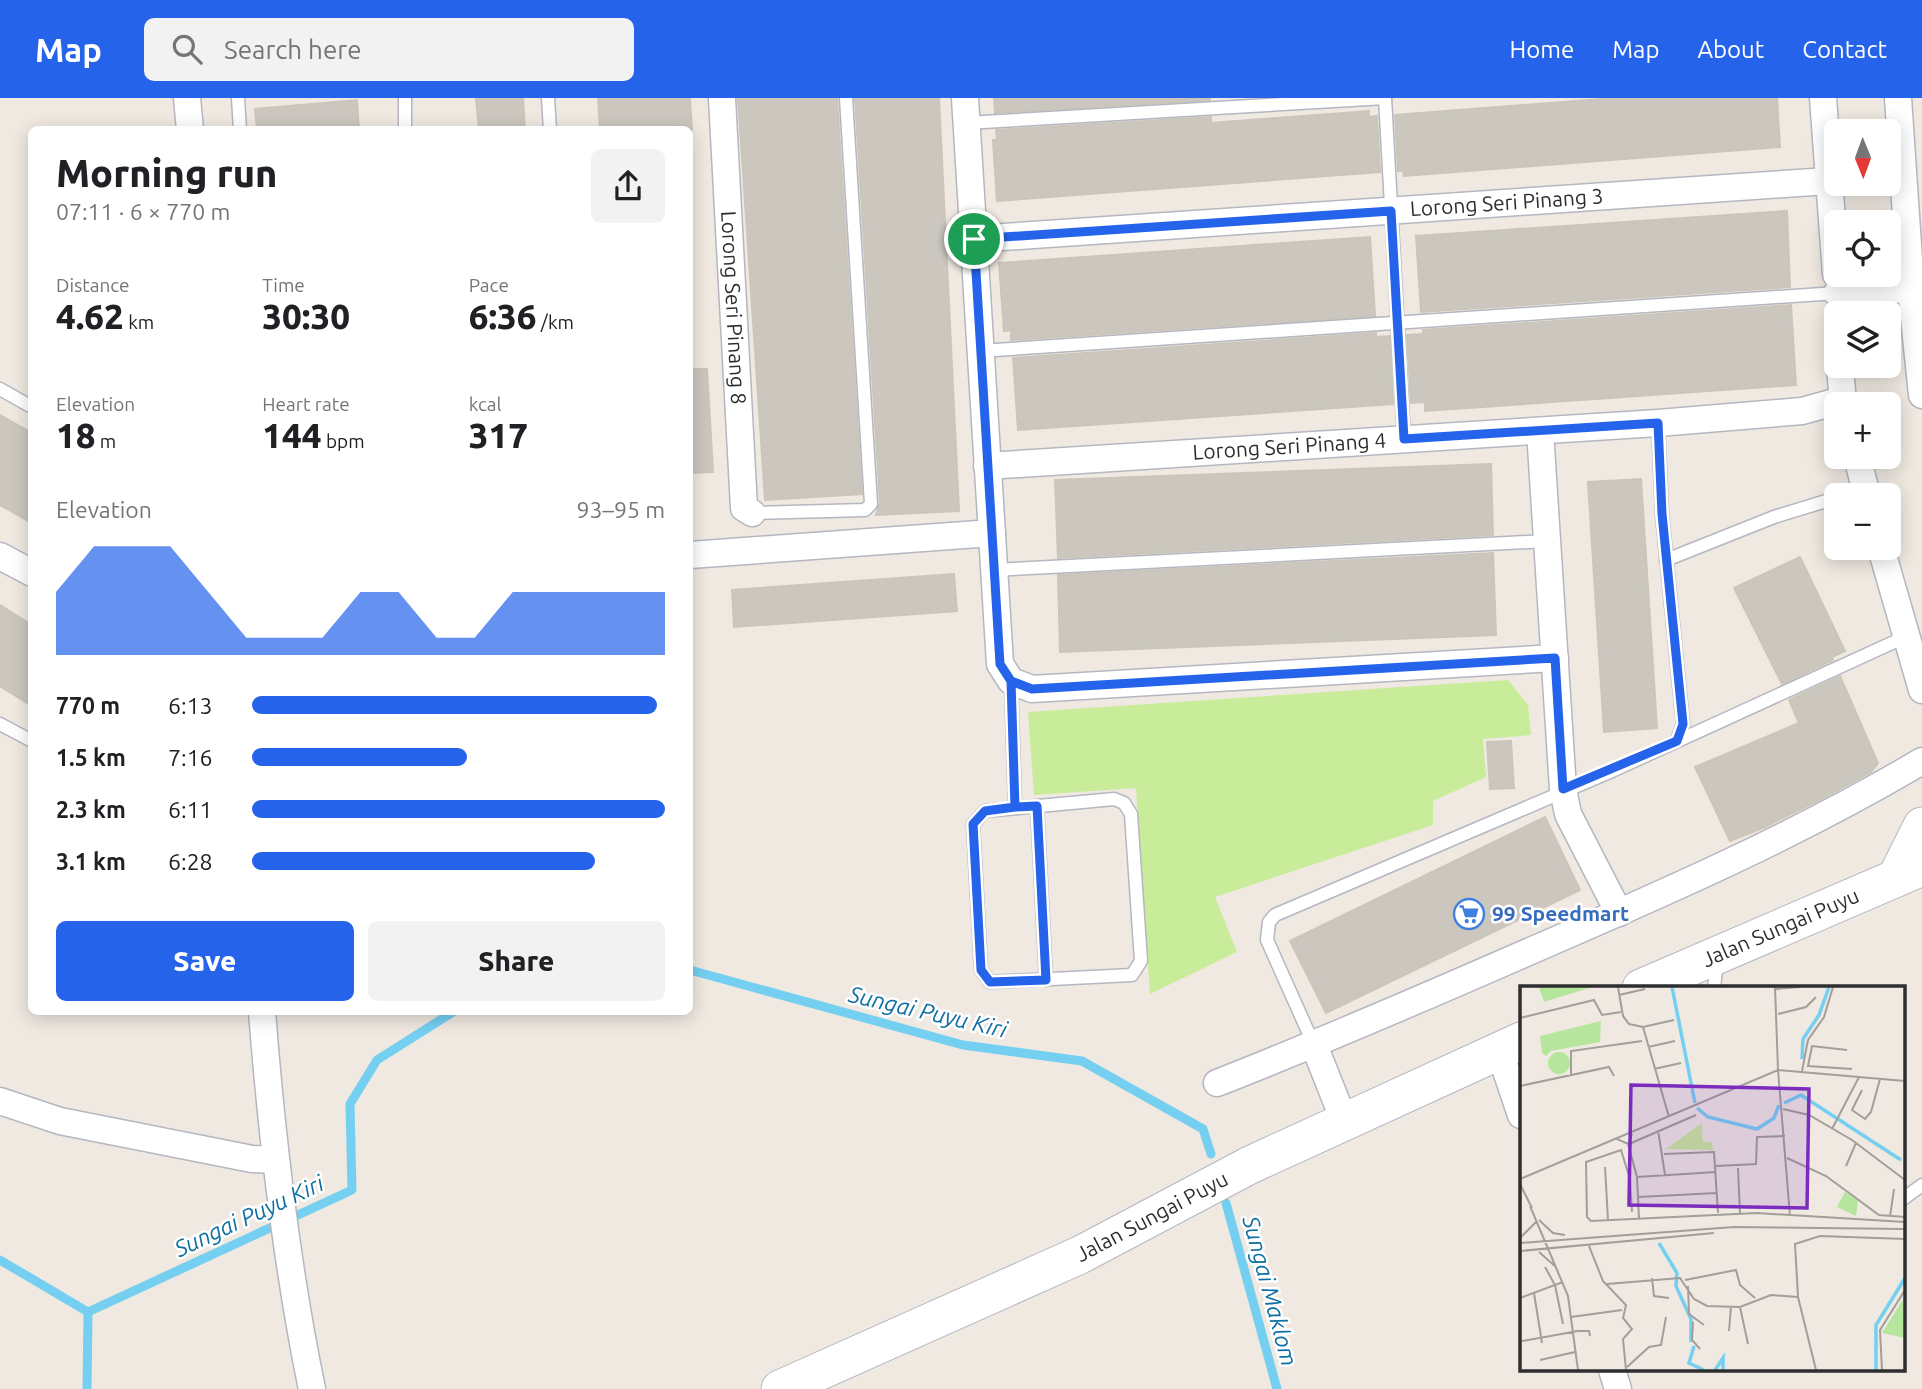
<!DOCTYPE html>
<html lang="en">
<head>
<meta charset="utf-8">
<style>
	:root { --surface:#fff; --page:#f2f2f2; --text:#202124; --muted:#757577; --accent:#2563eb }
	body { margin:0; font-family:Ubuntu,sans-serif; background:var(--page); color:var(--text); height:100vh; display:flex; flex-direction:column; font-size:26px; white-space:nowrap }
	* { box-sizing:border-box; margin:0 }
	p { font-size:23px; color:var(--muted) }
	.icon { flex:none; width:38px; height:38px; fill:none; stroke:currentColor; stroke-width:2; stroke-linecap:round; stroke-linejoin:round }
	.map { position:relative; flex:1; overflow:hidden }
	.drawer { position:absolute; left:28px; top:28px; width:665px; height:889px; display:flex; flex-direction:column; background:var(--surface); border-radius:10px; box-shadow:0 4px 18px #0003 }
	.drawer>* { flex:none }
	.needle { width:46px; rotate:179deg }
	.buttons { position:absolute; left:1824px; top:21px; display:grid; gap:14px }
	.buttons a { display:grid; place-items:center; width:77px; height:77px; border-radius:10px; background:var(--surface); box-shadow:0 4px 18px #0003; font-size:35px }
	.pin { position:absolute; display:grid; place-items:center; width:60px; height:60px; color:#fff; margin:-30px; border:4px solid #fff; border-radius:50%; box-shadow:0 2px 7px #0007 }
	.round { display:grid; place-items:center; flex:none; width:74px; height:74px; border-radius:10px; background:var(--page) }
	.head { display:flex; align-items:center; justify-content:space-between; height:119px; padding:0 28px }
	h1 { font-size:38px; font-weight:800; line-height:52px }
	.metrics { display:grid; grid-template-columns:repeat(3,1fr); gap:10px; height:119px; padding:7px 28px }
	.metrics div { display:grid; align-content:center }
	.metrics b { font-size:35px; font-weight:800 }
	.metrics small { font-size:19px; font-weight:400 }
	.metrics p { font-size:19px }
	.chart { height:196px; padding:14px 28px }
	.chart p { display:flex; justify-content:space-between }
	.chart svg { width:100%; height:126px; margin-top:7px; fill:var(--accent); opacity:.7 }
	.primary-button { display:flex; gap:14px; margin-top:auto; padding:14px 28px }
	.primary-button a { flex:1; height:80px; border-radius:10px; background:var(--accent); color:#fff; font-size:28px; font-weight:800; line-height:80px; text-align:center }
	.primary-button a+a { background:var(--page); color:var(--text) }
	ul { padding:0 28px; list-style:none; font-size:23px }
	li { display:grid; grid-template-columns:112px 84px 1fr; align-items:center; height:52px }
	li i { height:18px; border-radius:9px; background:var(--accent) }
	header { display:flex; align-items:center; gap:42px; box-sizing:border-box; height:98px; padding:0 35px; background:var(--accent); color:#fff }
	header strong { font-size:33px }
	nav { display:flex; gap:38px; margin-inline-start:auto; font-size:24px }
	.search { width:490px; height:63px; background:var(--page); display:flex; align-items:center; gap:18px; box-sizing:border-box; padding:0 24px; border-radius:10px; color:var(--muted); font-size:26px }
	.map>svg:first-child { display:block }
</style>
</head>
<body>
<header>
<strong>Map</strong>
<div class="search"><svg class="icon" aria-label="search" viewBox="0 0 24 24"><circle cx="10" cy="10" r="6"/><path d="M15 15l6 6"/></svg>Search here</div>
<nav><a>Home</a><a>Map</a><a>About</a><a>Contact</a></nav>
</header>
<div class="map">
<svg width="1922" height="1291" viewBox="0 0 1922 1291">
	<rect width="100%" height="100%" fill="#efe9e1"/>
	<polygon fill="#c9ec9a" points="1508,582 1528,607 1531,637 1483,641 1486,679 1433,703 1433,727 1215,799 1237,854 1150,896 1136,690 1034,697 1028,614"/>
	<g fill="none" stroke-linecap="round" stroke-linejoin="round">
		<g stroke="#75cff0" stroke-width="9">
			<polyline points="690,872 963,947 1082,963 1203,1031 1211,1056"/>
			<polyline points="1226,1105 1277,1291"/>
			<polyline points="0,1162 88,1214 352,1092 350,1006 377,962 453,914"/>
			<polyline points="87,1291 88,1214"/>
		</g>
	</g>
	<g fill="#cbc7bf" stroke="#cbc5ba" stroke-width="2">
		<polygon points="476,0 523,0 525,32 479,32"/>
		<polygon points="598,0 690,0 692,32 600,32"/>
		<polygon points="738,0 837,0 862,396 765,402"/>
		<polygon points="855,0 939,0 959,413 876,417 880,405"/>
		<polygon points="994,0 1210,0 1210,2 995,15"/>
		<polygon points="1614,0 1777,0 1780,49 1404,78 1403,73 1398,73 1395,17"/>
		<polygon points="357,2 359,32 257,32 255,11"/>
		<polygon points="1369,13 1369,19 1377,18 1380,74 997,103 993,42 997,42 996,32 1211,19 1211,25"/>
		<polygon points="1787,113 1790,189 1421,214 1416,138"/>
		<polygon points="1370,139 1375,218 1011,242 1011,232 1004,233 999,165"/>
		<polygon points="1791,207 1796,287 1425,313 1425,304 1411,305 1407,237 1423,236 1423,232"/>
		<polygon points="1376,235 1376,239 1390,238 1393,306 1018,332 1013,260"/>
		<polygon points="690,271 707,271 713,374 690,375"/>
		<polygon points="0,317 32,335 32,425 0,407"/>
		<polygon points="1491,366 1493,437 1058,460 1055,382"/>
		<polygon points="1641,381 1657,630 1604,634 1588,384"/>
		<polygon points="1493,455 1496,537 1060,554 1058,477"/>
		<polygon points="1800,459 1845,553 1832,559 1833,562 1782,586 1734,490"/>
		<polygon points="954,476 957,513 734,529 732,492"/>
		<polygon points="0,507 32,527 32,608 0,588"/>
		<polygon points="1840,578 1878,665 1871,674 1821,701 1765,729 1730,743 1695,669 1799,625 1789,602"/>
		<polygon points="1511,643 1514,690 1490,691 1487,644"/>
		<polygon points="1545,719 1580,792 1326,915 1290,843"/>
	</g>
	<g fill="none" stroke-linecap="round" stroke-linejoin="round">
		<g stroke="#b4b7c1" stroke-width="15">
			<g id="lane">
				<polyline points="238,0 240,32"/>
				<polyline points="405,0 405,32"/>
				<polyline points="548,0 550,32"/>
				<polyline points="1385,0 1404,341"/>
				<polyline points="966,25 1385,0"/>
				<polyline points="980,253 1837,195"/>
				<polyline points="0,291 32,309"/>
				<polyline points="1658,325 1662,416 1683,626 1677,643"/>
				<polyline points="1845,397 1866,391"/>
				<polyline points="752,415 865,412 871,406 846,0"/>
				<polyline points="1666,462 1774,419 1836,400"/>
				<polyline points="994,472 1546,443"/>
				<polyline points="1011,583 1015,709"/>
				<polyline points="0,626 32,643"/>
				<polygon points="1114,701 1124,705 1131,716 1141,863 1132,877 990,884 981,872 973,726 985,713"/>
				<polyline points="1037,708 1046,882"/>
				<polyline points="1714,890 1717,864"/>
				<polyline points="1314,947 1267,842 1269,824 1275,817 1612,673 1905,539"/>
				<polyline points="1903,1101 1922,1087"/>
			</g>
		</g>
		<g stroke="#b4b7c1" stroke-width="29">
			<g id="street">
				<polyline points="187,0 190,32"/>
				<path id="s1" d="M722 0 744 410 752 415"/>
				<polyline points="965,0 1000,566 1011,583 1032,591 1555,560"/>
				<polyline points="1823,0 1836,176"/>
				<polyline points="1898,0 1911,191 1922,297"/>
				<path id="s2" d="M974 141 1828 83"/>
				<polyline points="1837,195 1911,191"/>
				<polyline points="1840,268 1843,306"/>
				<polyline points="1540,333 1563,691 1568,716 1619,815"/>
				<polyline points="1857,359 1867,397"/>
				<path id="s3" d="M987 368 1658 325 1802 313 1842 302"/>
				<polyline points="1881,450 1922,592"/>
				<polyline points="690,457 992,435"/>
				<polyline points="0,458 32,475"/>
				<path d="M262 914C272 1041 286 1166 312 1291"/>
				<polyline points="1314,947 1345,1025"/>
				<polyline points="1499,952 1521,1017"/>
				<path d="M1217 985C1324 943 1430 897 1535 851 1667 794 1799 736 1922 663"/>
				<polyline points="0,1003 60,1023 252,1061 274,1062"/>
				<polyline points="1612,1272 1618,1291"/>
			</g>
		</g>
		<g stroke="#b4b7c1" stroke-width="39">
			<g id="secondary">
				<polyline points="1896,780 1922,728"/>
				<path id="s4" d="M1641 890 1922 769"/>
				<path id="s5" d="M780 1291 1080 1157 1250 1067 1521 943"/>
			</g>
		</g>
		<use href="#lane" stroke="#fff" stroke-width="12"/>
		<use href="#street" stroke="#fff" stroke-width="26"/>
		<use href="#secondary" stroke="#fff" stroke-width="37"/>
	</g>
	<g fill="none" stroke-linecap="round" stroke-linejoin="round">
		<g stroke="#fff" stroke-width="14">
			<polyline id="route" points="974,141 1000,566 1011,583 1015,709 985,713 973,726 981,872 990,884 1046,882 1037,708 1015,709 1011,583 1032,591 1555,560 1563,691 1677,643 1683,626 1662,416 1658,325 1404,341 1391,113 974,141"/>
		</g>
		<use href="#route" stroke="#2563eb" stroke-width="9"/>
	</g>
	<defs>
		<g id="supermarket-ring" transform="scale(1.575)"><circle r="9.5" fill="#fff" stroke="#3f7fe0" stroke-width="1.5"/><path d="M-6-5.5h2.5l.6 2H6L4.5 2H-2.5L-4.4-4H-6ZM-1.5 3.2a1.3 1.3 0 1 0 .1 0ZM3 3.2a1.3 1.3 0 1 0 .1 0Z" fill="#3f7fe0"/></g>
	</defs>
	<g fill-rule="evenodd">
		<use href="#supermarket-ring" x="1469" y="816"/>
	</g>
	<g text-anchor="middle" stroke-width="5" stroke-linejoin="round" paint-order="stroke">
		<g font-size="21" fill="#2e2e2e" stroke="#fff">
			<text dy="7" stroke="none"><textPath href="#s2" startOffset="534">Lorong Seri Pinang 3</textPath></text>
			<text dy="7" stroke="none"><textPath href="#s1" startOffset="210">Lorong Seri Pinang 8</textPath></text>
			<text dy="7" stroke="none"><textPath href="#s3" startOffset="303">Lorong Seri Pinang 4</textPath></text>
			<text dy="7" stroke="none"><textPath href="#s4" startOffset="152">Jalan Sungai Puyu</textPath></text>
			<text dy="7" stroke="none"><textPath href="#s5" startOffset="410">Jalan Sungai Puyu</textPath></text>
		</g>
		<g font-size="21" font-weight="bold" fill="#366cbe" stroke="#fff" text-anchor="start">
			<text x="1492" y="823">99 Speedmart</text>
		</g>
		<g font-size="23" font-style="italic" fill="#0d6fa3" stroke="#fff">
			<text transform="translate(928 914) rotate(13)" y="8">Sungai Puyu Kiri</text>
			<text transform="translate(249 1118) rotate(-25)" y="8">Sungai Puyu Kiri</text>
			<text transform="translate(1270 1193) rotate(75)" y="8">Sungai Maklom</text>
		</g>
	</g>
	<g transform="translate(1520 888)">
		<rect width="385" height="385" fill="#efe9e1"/>
		<path d="M72 1 24 16 19 2 23 1ZM81 35 80 56 31 65 26 70 22 67 20 50ZM28 77a11 11 0 1 1 22 0a11 11 0 1 1-22 0ZM325 206 338 215 336 230 317 221ZM382 315 385 316V352L362 347Z" fill="#b6e59e"/>
		<path d="M182 137 183 156H192L193 164 146 163Z" fill="#c9ec9a"/>
		<path fill="none" stroke="#75cff0" stroke-width="3.5" d="M152 1 175 117M282 73 283 53 299 29 309 1M264 117 281 109 381 174M177 122 188 131 237 143 254 132 259 119M139 257 157 287 156 300 171 333V356M174 360 169 377 184 384M195 384 203 372V384M356 384V339L385 292"/>
		<path fill="none" stroke="#a29e99" stroke-width="2" d="M98 1 103 30 109 38 123 41 154 34M255 1 258 84M256 3 280 1M99 9 125 3M258 28 286 21 296 11M0 32 74 14 82 29 101 26M123 41 149 131M128 61 155 55M327 64 292 60 288 80 332 83M134 83 161 77M258 84 270 230M282 85 288 54 304 31 313 1M51 89V65L122 55M0 100 89 81 94 90M385 103V139M342 104 332 124 345 133 351 126 360 93M263 123 289 129 332 154 385 194M312 143 339 91M138 144 145 189M97 153 108 158 112 148M108 158 117 191 119 233M109 158 176 129M144 168 194 166 198 227M267 172 306 190 359 229 385 231M196 180 236 178 237 151 265 150M326 180 336 157M85 181 88 234M218 182 220 227M117 191 196 186M0 193 258 84 385 95M0 198 12 222M118 211 197 207M10 220 48 310 58 384M112 226 110 193 101 164 66 176 67 231 71 235 237 227 385 236M370 231 374 203M19 234 33 247 45 249M0 252 16 236M0 257 214 241 385 243M69 260 83 295 106 319 103 332 112 343 103 353 106 384M0 265 194 247M19 266 36 281M25 281 35 299 43 338M132 292 134 310 149 312M165 294 216 284 220 299 235 312M87 298 160 292 174 313 187 320 220 321 251 309 278 311M168 300 169 328 184 339M14 307 22 357M0 312 43 296M220 321 228 358M51 331 102 324M173 336 172 354 180 363M209 345 211 320M2 355 58 345H69L70 350M20 374 55 366M107 381 129 361 141 359 146 331M296 384 278 311 275 258 300 250 385 253M362 384 360 344 385 304"/>
		<path fill="#7b2cbf" fill-opacity="0.15" stroke="#7b2cbf" stroke-width="3.5" d="M111 99 289 103 287 222 109 219Z"/>
		<rect width="385" height="385" fill="none" stroke="#2e2e2e" stroke-width="3.5"/>
	</g>
</svg>
<div class="buttons">
<a><svg class="needle" viewBox="-14 -14 28 28"><path d="M0-13l5 13h-10z" fill="#e53935"/><path d="M0 13l5-13h-10z" fill="#757577"/></svg></a>
<a><svg class="icon" aria-label="locate" viewBox="0 0 24 24"><circle cx="12" cy="12" r="6"/><path d="M12 2v4M12 18v4M2 12h4M18 12h4"/></svg></a>
<a><svg class="icon" aria-label="layers" viewBox="0 0 24 24"><path d="M12 4l9 5-9 5-9-5zM3 14l9 5 9-5"/></svg></a>
<a>+</a>
<a>−</a>
</div>
<div class="pin" style="left:974px;top:141px;background:#1e9e55"><svg class="icon" aria-label="arrive" viewBox="0 0 24 24"><path d="M6 21V4h12l-3 4 3 4H6"/></svg></div>
<section class="drawer">
<div class="head"><div><h1>Morning run</h1><p>07:11 · 6 × 770 m</p></div><a class="round"><svg class="icon" aria-label="share" viewBox="0 0 24 24"><path d="M12 15V3M7 8l5-5 5 5M5 13v7h14v-7"/></svg></a></div>
<div class="metrics">
<div><p>Distance</p><b>4.62<small> km</small></b></div>
<div><p>Time</p><b>30:30</b></div>
<div><p>Pace</p><b>6:36<small> /km</small></b></div>
</div>
<div class="metrics">
<div><p>Elevation</p><b>18<small> m</small></b></div>
<div><p>Heart rate</p><b>144<small> bpm</small></b></div>
<div><p>kcal</p><b>317</b></div>
</div>
<div class="chart"><p><span>Elevation</span>93–95 m</p>
<svg viewBox="0 0 160 44" preserveAspectRatio="none"><path d="M0 44V22L10 6L20 6L30 6L40 22L50 38L60 38L70 38L80 22L90 22L100 38L110 38L120 22L130 22L140 22L150 22L160 22V44z"/></svg>
</div>
<ul>
<li><b>770 m</b>6:13<i style="width:98%"></i></li>
<li><b>1.5 km</b>7:16<i style="width:52%"></i></li>
<li><b>2.3 km</b>6:11<i style="width:100%"></i></li>
<li><b>3.1 km</b>6:28<i style="width:83%"></i></li>
</ul>
<div class="primary-button"><a>Save</a><a>Share</a></div>
</section>
</div>
</body>
</html>
